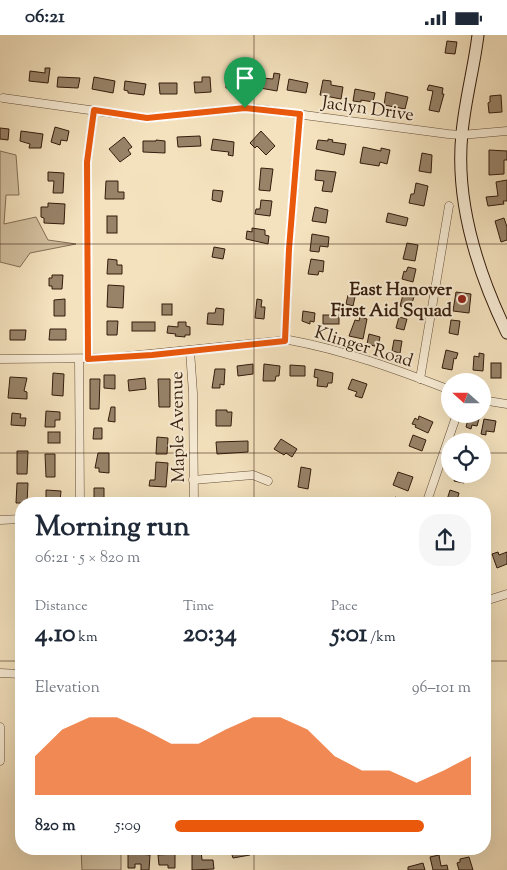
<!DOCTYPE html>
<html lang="en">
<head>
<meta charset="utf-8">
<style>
	:root { --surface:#fff; --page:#f6f6f7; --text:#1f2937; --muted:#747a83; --accent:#ea580c }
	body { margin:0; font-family:"Sorts Mill Goudy",serif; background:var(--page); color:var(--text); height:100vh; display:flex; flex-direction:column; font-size:19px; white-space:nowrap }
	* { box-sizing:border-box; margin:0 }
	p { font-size:16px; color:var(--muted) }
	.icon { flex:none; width:28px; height:28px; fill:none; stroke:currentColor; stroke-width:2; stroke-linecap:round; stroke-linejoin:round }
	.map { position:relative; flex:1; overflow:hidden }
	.drawer { position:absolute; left:15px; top:462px; width:476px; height:358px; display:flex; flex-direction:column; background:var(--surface); border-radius:20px; box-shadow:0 5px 20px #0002 }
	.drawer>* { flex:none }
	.needle { width:32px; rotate:291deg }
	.buttons { position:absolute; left:441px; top:338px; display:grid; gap:10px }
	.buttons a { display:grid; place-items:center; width:50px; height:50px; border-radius:50%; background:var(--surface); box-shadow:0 5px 20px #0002; font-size:25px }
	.pin { position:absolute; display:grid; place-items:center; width:42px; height:42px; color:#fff; margin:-51px -21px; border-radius:50% 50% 50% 0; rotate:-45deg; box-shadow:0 0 5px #0007 }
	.pin .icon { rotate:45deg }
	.round { display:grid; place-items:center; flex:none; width:52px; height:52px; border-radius:20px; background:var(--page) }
	.headline { display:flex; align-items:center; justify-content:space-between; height:85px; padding:0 20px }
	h1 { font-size:28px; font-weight:700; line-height:38px }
	.stats { display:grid; grid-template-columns:repeat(3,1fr); gap:8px; height:85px; padding:5px 20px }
	.stats div { display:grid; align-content:center }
	.stats b { font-size:25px; font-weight:700 }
	.stats small { font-size:14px; font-weight:400 }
	.stats p { font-size:14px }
	.chart { height:140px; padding:10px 20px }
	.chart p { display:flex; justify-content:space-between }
	.chart svg { width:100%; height:90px; margin-top:5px; fill:var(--accent); opacity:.7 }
	ul { padding:0 20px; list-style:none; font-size:16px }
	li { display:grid; grid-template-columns:80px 60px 1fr; align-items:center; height:38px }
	li i { height:12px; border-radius:6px; background:var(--accent) }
	.status { display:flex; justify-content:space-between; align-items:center; height:35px; padding:0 25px; background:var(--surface); direction:ltr }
	.status svg { height:14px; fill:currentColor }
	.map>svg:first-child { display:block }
</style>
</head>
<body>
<div class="status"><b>06:21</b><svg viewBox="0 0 49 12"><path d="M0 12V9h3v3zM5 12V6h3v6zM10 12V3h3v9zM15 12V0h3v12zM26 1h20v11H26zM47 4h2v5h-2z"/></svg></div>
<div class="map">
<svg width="507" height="835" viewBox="0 0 507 835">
	<rect width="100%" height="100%" fill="#f4e2be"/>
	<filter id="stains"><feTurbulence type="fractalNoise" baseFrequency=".004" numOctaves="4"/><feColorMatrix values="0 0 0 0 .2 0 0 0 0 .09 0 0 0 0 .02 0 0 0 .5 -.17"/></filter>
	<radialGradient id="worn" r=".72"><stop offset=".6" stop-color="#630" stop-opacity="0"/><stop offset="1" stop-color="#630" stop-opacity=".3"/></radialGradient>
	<g fill="#d3c0a0" stroke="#846e56">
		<polygon points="0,116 16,120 19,160 6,160 4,189 36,182 48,205 76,209 30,218 20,232 0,227"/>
		<polygon points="81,814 121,814 121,835 82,835"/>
	</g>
	<g fill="#988369" stroke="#341c0c">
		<polygon points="447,6 457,7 455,19 445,18"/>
		<polygon points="45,33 50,33 48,48 29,46 30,36 45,38"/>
		<polygon points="274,38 280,39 277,56 260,53 262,43 273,44"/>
		<polygon points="226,39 244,39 244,49 237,49 237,53 226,53"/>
		<polygon points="58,42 80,43 78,53 57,52"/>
		<polygon points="94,42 115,46 113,58 92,54"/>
		<polygon points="202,42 210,42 211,57 195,58 194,47 202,47"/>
		<polygon points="289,44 308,48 306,58 287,55"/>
		<polygon points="323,45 331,46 331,50 343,52 341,64 320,60"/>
		<polygon points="125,46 146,49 144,60 128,58 128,56 124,55"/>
		<polygon points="159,48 177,48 177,59 160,59"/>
		<polygon points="429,50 443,53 442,59 444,59 439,77 429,75 433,56 427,55"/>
		<polygon points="355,54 375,58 373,67 361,65 361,67 353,66"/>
		<polygon points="386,57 408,62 405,74 384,70"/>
		<polygon points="501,60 502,77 489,78 488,68 490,67 490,61"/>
		<polygon points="55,92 69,96 67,106 61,105 60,110 51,107"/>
		<polygon points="0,93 9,94 8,105 0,104"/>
		<polygon points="21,96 43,99 41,113 29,113 30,109 20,106"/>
		<polygon points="261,96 275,111 266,120 257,111 255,113 250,108"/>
		<polygon points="200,101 201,111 178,112 177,102"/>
		<polygon points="124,102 132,112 128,115 131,119 120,127 109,114"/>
		<polygon points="213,104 234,107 233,121 228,120 229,117 211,115"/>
		<polygon points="328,104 333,105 332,107 346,109 344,120 316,114 318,105 328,106"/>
		<polygon points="156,105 165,106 165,118 143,117 143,106 156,106"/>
		<polygon points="363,112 381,116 381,113 390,115 387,129 380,127 379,131 360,128"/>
		<polygon points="489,115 507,116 507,125 504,125 504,139 489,140"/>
		<polygon points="422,118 432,120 431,138 419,136"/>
		<polygon points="261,133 273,134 270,156 259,155"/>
		<polygon points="316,135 336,137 332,157 322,156 324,146 315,145"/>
		<polygon points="48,137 64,138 63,158 53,158 54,146 48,146"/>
		<polygon points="507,145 507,166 503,166 504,169 488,171 486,162 498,161 496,147"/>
		<polygon points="106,146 118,146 118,157 124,157 124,164 105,164"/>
		<polygon points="416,148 428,151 424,171 409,168 411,159 414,159"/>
		<polygon points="213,155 223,156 221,167 212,165"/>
		<polygon points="261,165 272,166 270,181 255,179 256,174 260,174"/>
		<polygon points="48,168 65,169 64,189 44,188 44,183 41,182 41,172 48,172"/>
		<polygon points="315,172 328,175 326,188 312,186"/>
		<polygon points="388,178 408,183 406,191 386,187"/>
		<rect x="107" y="181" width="10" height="17"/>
		<polygon points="504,183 507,192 507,205 501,207 495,186"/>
		<polygon points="252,193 265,195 265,200 269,201 268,209 246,204 247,196 252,197"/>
		<polygon points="312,199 329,202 328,212 320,211 319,217 310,216"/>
		<polygon points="407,208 418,210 415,226 403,224"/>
		<polygon points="214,212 225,214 223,224 212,222"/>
		<polygon points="108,224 117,225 117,230 122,230 122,239 107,239"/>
		<polygon points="311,224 324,226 323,237 319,236 318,240 308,239"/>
		<polygon points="408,232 416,234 413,247 402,244 404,236 406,237"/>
		<polygon points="52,240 63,240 62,254 52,254 52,251 49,251 49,243 52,243"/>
		<polygon points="108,250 124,251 123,273 107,272"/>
		<polygon points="404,256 415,259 411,271 408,270 407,273 400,271"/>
		<polygon points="456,257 471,259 469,278 453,276"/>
		<polygon points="348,260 355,262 353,271 346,269"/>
		<polygon points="65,264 65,281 54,281 54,265"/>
		<polygon points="257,264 262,265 261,272 265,272 264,284 255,283"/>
		<rect x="162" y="269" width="10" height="11"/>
		<polygon points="216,273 224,274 223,290 207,289 208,278 215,278"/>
		<polygon points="303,276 315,278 314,287 310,286 310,289 302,286"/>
		<rect x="323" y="280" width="16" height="9"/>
		<polygon points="360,282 367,284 363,304 349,301 355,285 359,286"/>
		<polygon points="399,282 407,284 404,295 396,293"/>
		<polygon points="451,285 460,286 458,300 449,298"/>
		<polygon points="107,286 118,286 117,300 107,300"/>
		<rect x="132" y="287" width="23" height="9"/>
		<polygon points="178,287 186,287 186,291 190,292 190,300 185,300 185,302 175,301 176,299 167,298 168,291 178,292"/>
		<polygon points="50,294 66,294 66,305 49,305"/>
		<polygon points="10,295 26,295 25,305 10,305"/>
		<polygon points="369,299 380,302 378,312 367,309"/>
		<polygon points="394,305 402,306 400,318 392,316"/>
		<polygon points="446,315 458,318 456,324 454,323 452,335 442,333"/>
		<polygon points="479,318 484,319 483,336 473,335 474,321 479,322"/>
		<rect x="491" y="328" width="10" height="15"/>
		<polygon points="253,329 253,339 238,341 237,331"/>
		<polygon points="264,329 280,331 279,341 276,341 275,346 263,346"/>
		<polygon points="290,330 305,331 305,341 290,341"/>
		<polygon points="215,334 225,334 224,350 220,349 220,353 212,353"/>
		<polygon points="315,334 333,338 332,348 328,348 327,352 317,351 318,343 314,342"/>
		<polygon points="53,338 64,339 63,361 52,360"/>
		<polygon points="104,340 115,340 115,354 104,353"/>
		<polygon points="10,342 27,343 24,356 27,357 27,364 8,363"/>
		<polygon points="145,343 146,354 129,356 128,345"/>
		<polygon points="90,344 100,344 99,374 90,374"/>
		<polygon points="158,344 170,344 170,372 159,372"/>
		<polygon points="352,344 367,349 362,363 355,361 357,357 348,354"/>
		<polygon points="111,372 115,372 115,387 108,386"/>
		<polygon points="216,375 227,375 227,377 232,377 231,391 216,391"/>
		<polygon points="46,376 60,377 60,385 55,385 55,392 45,392"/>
		<polygon points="12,378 21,379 20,383 26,383 25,391 11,390"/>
		<polygon points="419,381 433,387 428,398 415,392 416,390 412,389 415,383 418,385"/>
		<polygon points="469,381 479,384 477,391 472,390 471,394 466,392"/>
		<polygon points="484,384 496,386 494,397 486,396 486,400 481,399"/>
		<polygon points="94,393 102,393 102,404 93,404"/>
		<rect x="48" y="397" width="12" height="11"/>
		<polygon points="413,400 426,405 422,416 409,411"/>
		<polygon points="157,402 168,403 167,419 156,419"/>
		<polygon points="281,404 297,414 292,422 286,418 284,420 274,414"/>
		<polygon points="248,406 248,417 217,419 216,407"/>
		<polygon points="17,416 28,416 27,439 17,439"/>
		<polygon points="98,418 109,418 109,438 99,437 99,433 95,433"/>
		<polygon points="45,419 55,419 55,442 46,442"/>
		<polygon points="156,427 168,428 166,452 149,451 150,445 155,445"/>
		<polygon points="301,432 311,434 308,454 298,452"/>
		<polygon points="398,437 413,442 408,456 393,450"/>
		<polygon points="456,439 467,439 464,448 454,446"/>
		<polygon points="17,448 28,448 27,468 16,468"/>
		<polygon points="94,453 104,453 104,466 94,467"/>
		<polygon points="46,455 61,456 60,467 46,465"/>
		<polygon points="450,455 459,458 456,469 446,468"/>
		<polygon points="395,462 409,467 408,469 386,469 388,464 394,466"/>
		<rect x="17" y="499" width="4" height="23"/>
		<polygon points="498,517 499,520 507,517 507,529 497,533 492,519"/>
		<rect x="18" y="603" width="3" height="19"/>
		<polygon points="230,814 248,814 250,820 233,823"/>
		<polygon points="192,816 201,816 202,825 213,825 214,834 192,835"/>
		<polygon points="128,818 150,820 149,835 141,835 141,829 135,829 135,833 128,833"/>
		<polygon points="175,819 175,833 168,833 168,830 159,830 158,820"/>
		<polygon points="439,820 441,831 447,830 448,835 433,835 430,822"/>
		<polygon points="469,822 473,835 459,835 457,828 460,827 460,824"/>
		<polygon points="423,828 425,835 408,835 408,832"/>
	</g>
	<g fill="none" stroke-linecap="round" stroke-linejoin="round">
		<g stroke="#644e38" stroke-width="9">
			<g id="street">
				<polyline points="3,63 147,83 245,73 266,75 448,99 461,100 507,96"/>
				<polyline points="285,306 289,214 300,79"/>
				<polyline points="190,316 193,358 194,469"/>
				<path d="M0 324 109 323 289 305C344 315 398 335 450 355"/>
				<polyline points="79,324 80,469"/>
				<polyline points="88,324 87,127 94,75"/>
				<polyline points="420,344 449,171"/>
				<polyline points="482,365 507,369"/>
				<polyline points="193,445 253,440 268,446"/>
				<polyline points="426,469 457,379"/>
				<polyline points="0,485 21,484"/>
				<polyline points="485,566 507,559"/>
				<polyline points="0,638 21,639"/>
				<polyline points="0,692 0,726"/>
			</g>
		</g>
		<g stroke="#341c0c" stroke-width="13">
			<path id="secondary" d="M478 0C474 33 465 65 462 98 455 166 478 238 507 298"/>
		</g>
		<use href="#street" stroke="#f8ecd5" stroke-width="8"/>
		<use href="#secondary" stroke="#f8ecd5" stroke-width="11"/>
	</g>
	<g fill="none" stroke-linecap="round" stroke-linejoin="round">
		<g stroke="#fff" stroke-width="10">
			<polygon id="route" points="245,73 300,79 289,214 285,306 152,320 88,324 87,127 94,75 147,83"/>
		</g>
		<use href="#route" stroke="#ea580c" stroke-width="6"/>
	</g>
	<path fill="none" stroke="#341c0c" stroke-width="1" stroke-opacity="0.55" d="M254 0V469M0 209H507M0 418H450M482 418H507M0 626H21M485 626H507M254 814V835"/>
	<circle fill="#8f2418" stroke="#f8ecd5" stroke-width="2" cx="462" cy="264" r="5"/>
	<g text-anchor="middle" stroke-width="4" stroke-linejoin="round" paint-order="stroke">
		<g font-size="18" fill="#341c0c" stroke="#f8ecd5">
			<text transform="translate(368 73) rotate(8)" y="6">Jaclyn Drive</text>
			<text transform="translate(364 311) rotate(17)" y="6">Klinger Road</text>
			<text transform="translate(177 392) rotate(-91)" y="6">Maple Avenue</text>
		</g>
		<g font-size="18" font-weight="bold" fill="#341c0c" stroke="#f8ecd5" text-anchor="end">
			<text x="452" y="260">East Hanover<tspan x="452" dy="21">First Aid Squad</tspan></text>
		</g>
	</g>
	<rect width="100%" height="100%" filter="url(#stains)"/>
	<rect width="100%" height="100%" fill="url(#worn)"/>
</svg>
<div class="buttons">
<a><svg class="needle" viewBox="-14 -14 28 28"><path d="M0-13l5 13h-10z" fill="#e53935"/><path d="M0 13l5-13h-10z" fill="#747a83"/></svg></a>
<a><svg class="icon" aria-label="locate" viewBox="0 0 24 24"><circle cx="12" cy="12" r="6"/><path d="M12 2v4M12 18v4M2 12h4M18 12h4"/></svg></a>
</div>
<div class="pin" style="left:245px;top:73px;background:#1e9e55"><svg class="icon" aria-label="arrive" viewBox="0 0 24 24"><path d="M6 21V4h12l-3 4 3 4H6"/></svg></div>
<section class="drawer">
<div class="headline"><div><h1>Morning run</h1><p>06:21 · 5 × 820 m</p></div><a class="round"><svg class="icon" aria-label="share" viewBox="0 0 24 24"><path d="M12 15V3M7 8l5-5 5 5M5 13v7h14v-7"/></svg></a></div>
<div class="stats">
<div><p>Distance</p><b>4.10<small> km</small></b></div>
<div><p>Time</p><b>20:34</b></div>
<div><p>Pace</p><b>5:01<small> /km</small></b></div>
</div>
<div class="chart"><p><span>Elevation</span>96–101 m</p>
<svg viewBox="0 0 160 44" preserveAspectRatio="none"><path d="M0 44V25L10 12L20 6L30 6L40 12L50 19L60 19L70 12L80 6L90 6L100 12L110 25L120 32L130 32L140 38L150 32L160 25V44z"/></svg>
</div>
<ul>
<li><b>820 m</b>5:09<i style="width:84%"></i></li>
</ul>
</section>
</div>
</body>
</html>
